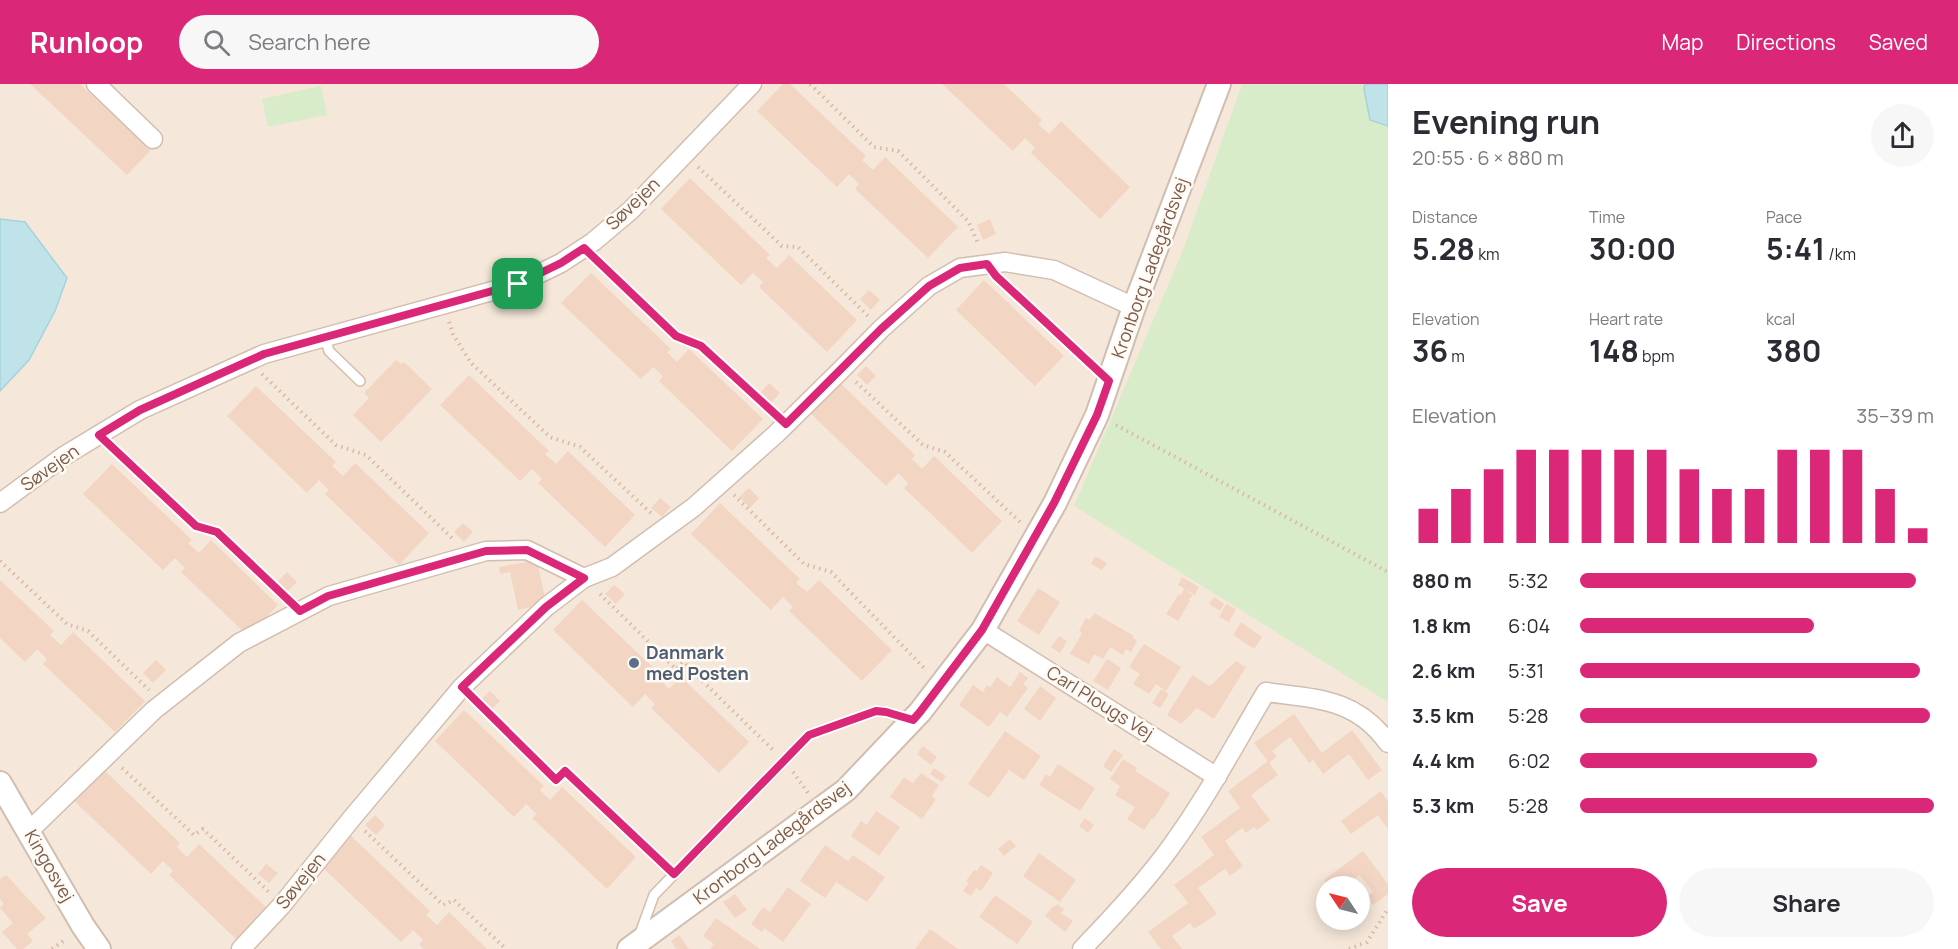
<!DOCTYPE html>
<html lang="en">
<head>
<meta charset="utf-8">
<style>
	:root { --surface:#fff; --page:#f7f7f7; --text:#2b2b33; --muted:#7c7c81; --accent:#db2777 }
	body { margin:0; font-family:Manrope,sans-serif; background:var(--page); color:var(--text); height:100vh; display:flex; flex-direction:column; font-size:22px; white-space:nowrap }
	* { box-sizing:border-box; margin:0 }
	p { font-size:20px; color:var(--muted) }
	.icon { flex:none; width:33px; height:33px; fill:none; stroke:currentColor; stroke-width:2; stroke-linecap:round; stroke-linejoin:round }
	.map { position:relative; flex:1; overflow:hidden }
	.details { display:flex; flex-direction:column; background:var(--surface); width:570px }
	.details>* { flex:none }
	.needle { width:39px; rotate:305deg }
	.tools { position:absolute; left:1316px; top:792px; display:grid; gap:12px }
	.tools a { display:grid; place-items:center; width:54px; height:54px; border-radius:50%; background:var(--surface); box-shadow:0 3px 15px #0003; font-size:30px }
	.pin { position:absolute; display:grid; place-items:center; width:51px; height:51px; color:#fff; margin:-26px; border-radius:12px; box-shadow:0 3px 9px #0006 }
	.round { display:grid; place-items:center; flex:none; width:63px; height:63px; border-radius:32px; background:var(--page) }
	.overview { display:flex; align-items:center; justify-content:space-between; height:102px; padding:0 24px }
	h1 { font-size:33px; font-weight:700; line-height:45px }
	.metrics { display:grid; grid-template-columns:repeat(3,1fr); gap:9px; height:102px; padding:6px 24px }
	.metrics div { display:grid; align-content:center }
	.metrics b { font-size:30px; font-weight:700 }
	.metrics small { font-size:16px; font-weight:400 }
	.metrics p { font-size:16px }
	.chart { height:168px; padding:12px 24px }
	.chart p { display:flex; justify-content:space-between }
	.chart svg { width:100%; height:108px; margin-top:6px; stroke:var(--accent); stroke-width:6 }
	.button { display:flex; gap:12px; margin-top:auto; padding:12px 24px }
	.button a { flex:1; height:69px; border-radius:36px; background:var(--accent); color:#fff; font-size:24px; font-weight:700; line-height:69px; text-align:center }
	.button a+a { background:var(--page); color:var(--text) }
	ul { padding:0 24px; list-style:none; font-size:20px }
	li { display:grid; grid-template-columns:96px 72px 1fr; align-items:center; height:45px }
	li i { height:15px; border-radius:8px; background:var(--accent) }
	header { display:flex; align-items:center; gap:36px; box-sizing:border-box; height:84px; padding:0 30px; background:var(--accent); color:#fff }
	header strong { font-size:28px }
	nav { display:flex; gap:33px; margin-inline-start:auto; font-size:21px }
	.search { width:420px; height:54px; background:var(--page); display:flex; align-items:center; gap:15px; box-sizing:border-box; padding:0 21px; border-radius:33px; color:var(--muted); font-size:22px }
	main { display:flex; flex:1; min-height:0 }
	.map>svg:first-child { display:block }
</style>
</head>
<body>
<header>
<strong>Runloop</strong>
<div class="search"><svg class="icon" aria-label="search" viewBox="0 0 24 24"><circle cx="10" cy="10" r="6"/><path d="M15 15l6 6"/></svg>Search here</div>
<nav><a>Map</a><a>Directions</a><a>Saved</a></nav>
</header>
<main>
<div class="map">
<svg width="1388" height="865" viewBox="0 0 1388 865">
	<rect width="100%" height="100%" fill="#fdf6ec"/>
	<path fill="#f5e8da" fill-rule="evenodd" d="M0 0H1388V865H0ZM1326 802H1359V836H1326Z"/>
	<g fill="#d8ecc9">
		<polygon points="1242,0 1365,0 1364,5 1370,36 1388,42 1388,618 1074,422 1183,166"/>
		<polygon points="321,2 327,31 268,43 262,15"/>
	</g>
	<g fill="#bfe3e8" stroke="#a5d3da" stroke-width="1.5">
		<polygon points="1365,0 1388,0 1388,42 1370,36 1364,5"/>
		<polygon points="0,135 25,138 67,194 55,227 29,276 0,307"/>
	</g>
	<g fill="#f3d5c3">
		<polygon points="30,0 80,0 151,66 127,91"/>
		<polygon points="783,0 790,0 866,72 862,76 873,86 885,73 958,143 928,174 855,105 859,100 849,90 837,103 757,27"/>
		<polygon points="942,0 1004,0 1042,36 1038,40 1049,50 1061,37 1130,103 1100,135 1031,69 1035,64 1025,54 1013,67"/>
		<polygon points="690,94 770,171 766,174 777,184 789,171 857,236 827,268 759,203 763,198 753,189 741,201 661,125"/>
		<polygon points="990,135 996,150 983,156 977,141"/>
		<polygon points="591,189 671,265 667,268 677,278 689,265 763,335 732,367 659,297 663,292 653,283 641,295 561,219"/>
		<polygon points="984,196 1064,272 1035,302 956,226"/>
		<polygon points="869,206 880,216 871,226 860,215"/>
		<polygon points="396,276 401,280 404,278 432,305 381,358 353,331 369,314 364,309"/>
		<polygon points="866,282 876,292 867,301 857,291"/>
		<polygon points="469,291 549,367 545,370 556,380 568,367 635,431 605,463 538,399 542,395 532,385 520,397 440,321"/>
		<polygon points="836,295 915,371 912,375 922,385 934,372 1002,437 972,469 904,404 908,399 898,389 886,402 807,326"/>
		<polygon points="769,299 780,309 771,319 760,309"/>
		<polygon points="256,302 336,378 332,382 343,392 355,379 429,449 399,481 325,410 329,406 319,396 307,409 227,332"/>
		<polygon points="112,380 192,456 188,459 199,469 211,456 278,521 248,552 181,488 185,484 175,474 163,486 83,410"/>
		<polygon points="749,404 759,414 750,424 739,413"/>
		<polygon points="660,414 671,423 662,433 651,424"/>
		<polygon points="720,419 800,495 796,499 807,508 819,496 892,566 862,597 789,527 793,523 783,513 771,526 691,450"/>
		<polygon points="463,439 473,448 464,458 454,448"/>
		<polygon points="1095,472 1107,479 1102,486 1091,480"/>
		<polygon points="537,476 546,520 518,526 510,488 500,490 499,483"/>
		<polygon points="287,488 297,498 288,507 278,497"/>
		<polygon points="1182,493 1199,503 1195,511 1178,501"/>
		<polygon points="0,496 54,547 50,551 61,561 73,548 145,617 115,648 43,580 47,575 37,565 25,578 0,554"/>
		<polygon points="614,501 625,510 616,520 605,510"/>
		<polygon points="1038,504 1060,518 1039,551 1017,537"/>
		<polygon points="1184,505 1193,511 1188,516 1190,517 1178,537 1166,530 1179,510 1181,511"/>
		<polygon points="1214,513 1224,520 1220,527 1209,520"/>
		<polygon points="582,516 662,592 659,595 669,605 681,593 749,658 719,689 651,624 655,620 645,610 633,623 553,546"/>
		<polygon points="1226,520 1236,525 1229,538 1219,533"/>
		<polygon points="1094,529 1134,552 1133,554 1137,557 1131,568 1126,565 1123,571 1110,563 1103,575 1094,570 1089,580 1070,570 1082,549 1079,547 1086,534 1090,536"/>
		<polygon points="1241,538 1262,553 1254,565 1233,551"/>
		<polygon points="1059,552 1067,557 1060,569 1051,563"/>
		<polygon points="1144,560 1181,583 1166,607 1156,600 1149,610 1133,600 1140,590 1129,583"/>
		<polygon points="1107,575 1121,584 1108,606 1093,597"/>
		<polygon points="156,576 166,586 153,599 143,589"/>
		<polygon points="1236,577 1246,583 1214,635 1197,624 1181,640 1167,631 1192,591 1210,602"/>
		<polygon points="1020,588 1028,594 1023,600 1028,604 1007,633 1000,628 989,643 959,621 973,601 983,608 987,601 990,603 997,593 1010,603"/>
		<polygon points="1040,602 1056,614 1040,637 1024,625"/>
		<polygon points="1161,605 1169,610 1160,624 1152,619"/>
		<polygon points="490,607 500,617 491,626 481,616"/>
		<polygon points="464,626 544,702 540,706 550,716 562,703 636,773 607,805 532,734 537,730 526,720 514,733 435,657"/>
		<polygon points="1294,630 1322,669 1352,646 1382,686 1368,696 1349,670 1323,690 1313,676 1309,679 1290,653 1272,667 1277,672 1269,679 1254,659"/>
		<polygon points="1005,647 1041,672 1024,696 1009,686 989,714 968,700"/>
		<polygon points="923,662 937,673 931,681 917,670"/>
		<polygon points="1114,665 1123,671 1111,688 1103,682"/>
		<polygon points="1123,675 1137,684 1135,687 1170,709 1154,735 1152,734 1144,746 1127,735 1135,723 1115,711 1120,702 1110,695"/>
		<polygon points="1268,677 1278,691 1251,711 1270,736 1257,746 1254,743 1246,749 1242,744 1225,757 1243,782 1230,792 1225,785 1198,804 1217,830 1194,845 1190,839 1172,852 1182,865 1161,865 1148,848 1188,819 1174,801 1214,771 1201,753 1240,724 1228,707"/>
		<polygon points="1058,680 1095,704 1080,727 1039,701 1046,690 1050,693"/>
		<polygon points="101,683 180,759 177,763 187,773 199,760 268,825 238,857 169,791 173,787 163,777 151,790 71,714"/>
		<polygon points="934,684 946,692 942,698 930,690"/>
		<polygon points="921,689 939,701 932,712 936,715 922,735 890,713 904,693 913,699"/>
		<polygon points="1381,707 1388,717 1388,745 1378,731 1351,750 1341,737"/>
		<polygon points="876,727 900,743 879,772 851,752 861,737 867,741"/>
		<polygon points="375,731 385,741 376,751 365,741"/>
		<polygon points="1085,734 1094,741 1088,749 1079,742"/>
		<polygon points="350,751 430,827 426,831 437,841 449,828 487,865 424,865 419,860 423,856 413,846 401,858 321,782"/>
		<polygon points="1010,755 1016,762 1004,772 998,765"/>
		<polygon points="825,761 848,777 853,771 885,793 867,818 836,798 825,814 800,797"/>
		<polygon points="1363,767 1388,800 1388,810 1373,821 1367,812 1373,808 1360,791 1344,802 1328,802 1324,796"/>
		<polygon points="1039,769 1076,796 1060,818 1023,792"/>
		<polygon points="266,780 278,789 269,799 258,790"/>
		<polygon points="981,781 993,789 981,807 976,804 971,812 963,807 969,799 966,797 974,786 977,787"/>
		<polygon points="6,791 46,834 27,850 33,857 23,865 17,865 2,848 13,839 0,824 4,820 0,815 0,795"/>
		<polygon points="788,803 811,820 783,858 764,844 762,848 751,840 763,823 770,828"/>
		<polygon points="735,810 747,826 735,834 723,818"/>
		<polygon points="995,811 1033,838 1017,860 979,833"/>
		<polygon points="1057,820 1064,825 1061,829 1073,837 1065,848 1045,832 1053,822 1054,823"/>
		<polygon points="716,834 760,865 710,865 714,860 703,852"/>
		<polygon points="930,845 958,865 915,865"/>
		<polygon points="679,851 689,865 676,865 671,857"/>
	</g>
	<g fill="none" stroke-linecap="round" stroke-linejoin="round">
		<g stroke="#d1beb0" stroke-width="12">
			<g id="service">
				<polyline points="325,253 329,267 360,297"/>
				<polyline points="639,852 654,811 809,651 876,627 886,628 911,636"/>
			</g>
		</g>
		<g stroke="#d1beb0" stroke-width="21">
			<g id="minor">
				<polyline points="96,0 153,55"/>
				<polyline points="0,419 64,372 140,326 264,270 518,200 561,179 593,158 631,126 752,0"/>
				<polyline points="983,546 1217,693"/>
				<polyline points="29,747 154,626 192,596 239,559 329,512 486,467 527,466 584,494"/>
				<polyline points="241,865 282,821 352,734 462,603 546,523 584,494 612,483 694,423 776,350 842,285 881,245 929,202 960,184 1005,178 1054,186 1134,223"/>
				<path d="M1082 865C1113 833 1144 800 1170 764 1206 715 1235 660 1266 608 1316 615 1356 614 1388 659"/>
			</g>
		</g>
		<g stroke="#d1beb0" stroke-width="26">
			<g id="tertiary">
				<polyline points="0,699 83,842 99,865"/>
				<polyline points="629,865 846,706 920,628 983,546 1055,419 1097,331 1134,223 1219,0"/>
			</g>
		</g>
		<g stroke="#d9b8a5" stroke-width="4" stroke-dasharray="1.5 4.5" stroke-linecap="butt">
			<polyline points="810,0 874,63 898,67 968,137 979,161"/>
			<polyline points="698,83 782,162 798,163 868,232"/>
			<polyline points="597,177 676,252 701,262 772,327"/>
			<polyline points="1002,198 1091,280"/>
			<polyline points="449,238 453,250 471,279 550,353 580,363 653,431"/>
			<polyline points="262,290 336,361 366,371 454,456"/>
			<polyline points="856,298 923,361 945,368 1020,438"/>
			<polyline points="1116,341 1388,488"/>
			<polyline points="113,364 196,442 217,448 285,513"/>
			<polyline points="734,411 804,480 831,488 926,586"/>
			<polyline points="0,477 67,540 88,547 149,606"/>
			<polyline points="600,510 676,585 683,578 774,667"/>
			<polyline points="476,616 556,696 565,687 664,781"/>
			<polyline points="122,684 194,751 203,745 269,808"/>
			<polyline points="793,688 808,709"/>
			<polyline points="365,747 443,821 454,816 506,865"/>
			<polyline points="52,865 66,855"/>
			<polyline points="1349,865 1367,858 1388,825"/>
		</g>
		<use href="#service" stroke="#fff" stroke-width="9"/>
		<use href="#minor" stroke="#fff" stroke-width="18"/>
		<use href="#tertiary" stroke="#fff" stroke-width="22"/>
	</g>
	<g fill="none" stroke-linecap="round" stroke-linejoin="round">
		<g stroke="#fff" stroke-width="12">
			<polygon id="route" points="584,164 676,252 701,262 786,340 881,245 929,202 960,184 987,180 996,192 1109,297 1097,331 1054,419 982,546 920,628 913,636 886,628 876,627 809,651 674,790 565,687 556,696 462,603 546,523 584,494 527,466 486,467 328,512 300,527 217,448 196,442 99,351 140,326 264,270 518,200 561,179"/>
		</g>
		<use href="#route" stroke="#db2777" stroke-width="8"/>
	</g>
	<circle fill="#5c6f8a" stroke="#fffaf3" stroke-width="2" cx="634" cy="579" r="6"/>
	<g text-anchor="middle" stroke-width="5" stroke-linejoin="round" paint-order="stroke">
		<g font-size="18" fill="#7a5c4d" stroke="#fffaf3">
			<text transform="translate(633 120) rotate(-44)" y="6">Søvejen</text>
			<text transform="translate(1150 184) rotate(-70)" y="6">Kronborg Ladegårdsvej</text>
			<text transform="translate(50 384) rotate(-35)" y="6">Søvejen</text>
			<text transform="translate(1100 619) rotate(32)" y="6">Carl Plougs Vej</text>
			<text transform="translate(772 759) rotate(-37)" y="6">Kronborg Ladegårdsvej</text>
			<text transform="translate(49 782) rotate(60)" y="6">Kingosvej</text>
			<text transform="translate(301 797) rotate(-51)" y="6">Søvejen</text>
		</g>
		<g font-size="18" font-weight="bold" fill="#4e5e75" stroke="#fffaf3" text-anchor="start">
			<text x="646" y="575">Danmark<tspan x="646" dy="21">med Posten</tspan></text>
		</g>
	</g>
</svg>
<div class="tools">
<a><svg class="needle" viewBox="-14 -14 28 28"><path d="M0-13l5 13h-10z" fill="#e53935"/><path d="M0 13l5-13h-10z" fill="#7c7c81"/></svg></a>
</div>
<div class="pin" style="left:518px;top:200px;background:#1e9e55"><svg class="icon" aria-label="arrive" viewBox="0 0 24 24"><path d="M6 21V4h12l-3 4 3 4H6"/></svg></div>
</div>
<section class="details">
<div class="overview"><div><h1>Evening run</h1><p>20:55 · 6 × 880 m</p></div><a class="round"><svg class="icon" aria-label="share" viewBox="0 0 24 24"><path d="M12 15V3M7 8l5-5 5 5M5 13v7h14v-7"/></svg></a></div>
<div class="metrics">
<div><p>Distance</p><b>5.28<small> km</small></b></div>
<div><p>Time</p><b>30:00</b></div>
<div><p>Pace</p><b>5:41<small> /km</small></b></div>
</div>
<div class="metrics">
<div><p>Elevation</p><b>36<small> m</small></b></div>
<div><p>Heart rate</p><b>148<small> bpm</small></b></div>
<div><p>kcal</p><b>380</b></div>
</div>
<div class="chart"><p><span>Elevation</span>35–39 m</p>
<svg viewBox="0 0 160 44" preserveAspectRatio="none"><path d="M5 44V30M15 44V22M25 44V14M35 44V6M45 44V6M55 44V6M65 44V6M75 44V6M85 44V14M95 44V22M105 44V22M115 44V6M125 44V6M135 44V6M145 44V22M155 44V38"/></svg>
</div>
<ul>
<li><b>880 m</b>5:32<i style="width:95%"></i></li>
<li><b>1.8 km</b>6:04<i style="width:66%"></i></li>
<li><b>2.6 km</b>5:31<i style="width:96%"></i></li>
<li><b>3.5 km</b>5:28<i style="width:99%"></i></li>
<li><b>4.4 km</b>6:02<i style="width:67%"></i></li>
<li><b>5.3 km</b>5:28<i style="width:100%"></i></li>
</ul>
<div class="button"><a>Save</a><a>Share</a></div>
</section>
</main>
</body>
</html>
